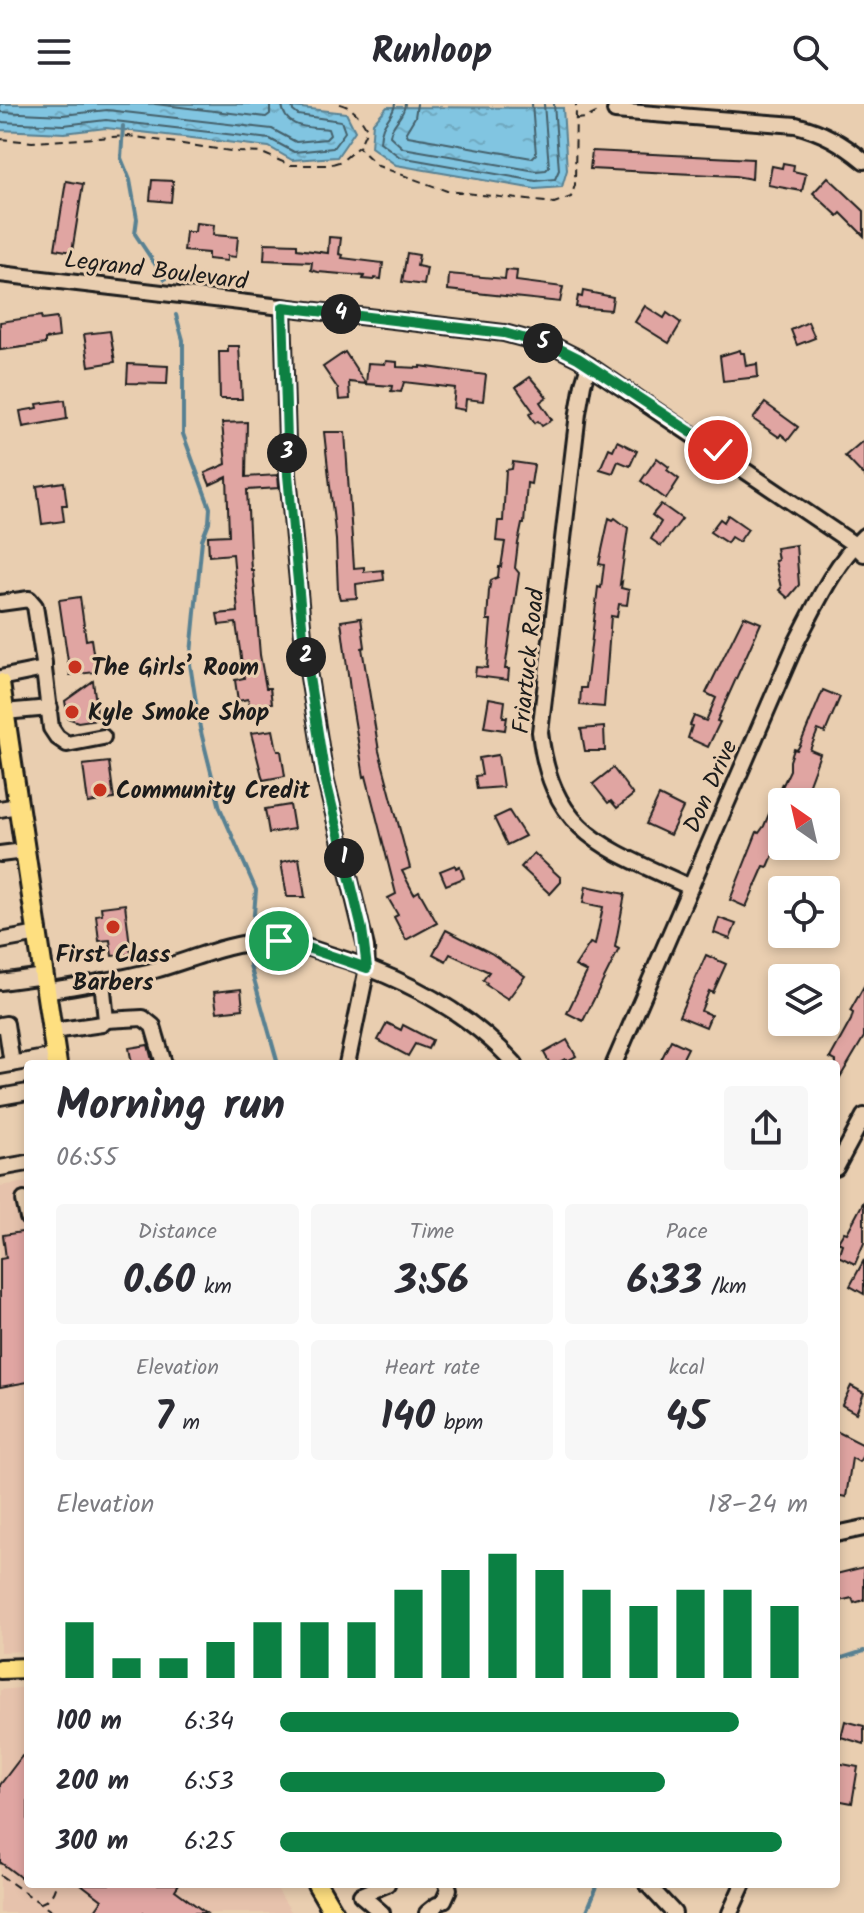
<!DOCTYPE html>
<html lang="en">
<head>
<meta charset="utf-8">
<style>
	:root { --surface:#fff; --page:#f7f7f7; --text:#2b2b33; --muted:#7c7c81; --accent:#0b8043 }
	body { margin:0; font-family:Kalam,sans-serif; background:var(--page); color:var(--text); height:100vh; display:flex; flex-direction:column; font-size:30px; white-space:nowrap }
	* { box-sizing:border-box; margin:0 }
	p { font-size:26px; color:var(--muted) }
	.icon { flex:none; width:44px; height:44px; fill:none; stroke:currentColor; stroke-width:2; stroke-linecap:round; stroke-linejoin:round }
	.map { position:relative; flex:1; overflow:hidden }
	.drawer { position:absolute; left:24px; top:956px; width:816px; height:828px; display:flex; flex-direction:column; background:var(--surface); border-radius:8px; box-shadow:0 4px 12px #0003 }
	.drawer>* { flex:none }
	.needle { width:52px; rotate:326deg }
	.tools { position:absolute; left:768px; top:684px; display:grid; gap:16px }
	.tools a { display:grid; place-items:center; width:72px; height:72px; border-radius:8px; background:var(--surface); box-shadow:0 4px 12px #0003; font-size:40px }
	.pin { position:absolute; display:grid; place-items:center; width:68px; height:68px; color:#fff; margin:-34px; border:4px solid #fff; border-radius:50%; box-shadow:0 2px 8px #0007 }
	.km { position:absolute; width:40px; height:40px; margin:-20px; border-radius:50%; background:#222; color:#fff; font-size:22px; line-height:40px; text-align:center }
	.round { display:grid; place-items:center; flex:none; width:84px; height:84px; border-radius:8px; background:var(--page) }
	.overview { display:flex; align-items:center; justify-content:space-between; height:136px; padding:0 32px }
	h1 { font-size:44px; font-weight:700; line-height:60px }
	.stats { display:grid; grid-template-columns:repeat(3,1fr); gap:12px; height:136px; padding:8px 32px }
	.stats div { display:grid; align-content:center; border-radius:8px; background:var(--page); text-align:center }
	.stats b { font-size:40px; font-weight:700 }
	.stats small { font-size:22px; font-weight:400 }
	.stats p { font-size:22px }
	.chart { height:224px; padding:16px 32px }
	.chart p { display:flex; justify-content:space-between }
	.chart svg { width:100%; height:144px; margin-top:8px; stroke:var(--accent); stroke-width:6 }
	ul { padding:0 32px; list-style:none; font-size:26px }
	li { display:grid; grid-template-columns:128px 96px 1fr; align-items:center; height:60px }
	li i { height:20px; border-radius:10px; background:var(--accent) }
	header { display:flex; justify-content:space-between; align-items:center; height:104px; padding:0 32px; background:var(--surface); font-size:36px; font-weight:700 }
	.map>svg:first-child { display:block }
</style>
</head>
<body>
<header><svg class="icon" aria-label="menu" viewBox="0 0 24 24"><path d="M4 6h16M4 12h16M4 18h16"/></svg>Runloop<svg class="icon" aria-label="search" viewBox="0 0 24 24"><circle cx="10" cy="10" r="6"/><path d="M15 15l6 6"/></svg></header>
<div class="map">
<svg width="864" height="1809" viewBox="0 0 864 1809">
	<defs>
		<pattern id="water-ripples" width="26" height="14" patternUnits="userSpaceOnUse" patternTransform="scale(2)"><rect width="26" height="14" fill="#81c5e1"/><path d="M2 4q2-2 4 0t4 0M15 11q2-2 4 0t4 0" fill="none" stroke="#6fa9c0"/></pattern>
	</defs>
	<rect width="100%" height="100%" fill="#e9ceb0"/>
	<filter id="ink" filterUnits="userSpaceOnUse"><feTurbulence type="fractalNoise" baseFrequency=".0125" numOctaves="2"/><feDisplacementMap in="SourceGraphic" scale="16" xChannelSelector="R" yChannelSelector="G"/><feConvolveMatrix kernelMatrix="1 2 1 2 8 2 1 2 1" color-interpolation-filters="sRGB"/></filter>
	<g filter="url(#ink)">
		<g fill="#e6c2ac">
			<polygon points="28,1078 28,1547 0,1548 0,1082"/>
			<polygon points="28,1583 28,1780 274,1780 292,1809 0,1809 0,1586"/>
		</g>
		<g fill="url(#water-ripples)" stroke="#598192" stroke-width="2">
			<polygon points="0,0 265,0 346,9 355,27 337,53 292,56 269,43 106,24 64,29 0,26"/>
			<polygon points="387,3 563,4 567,66 562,83 535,85 396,61 371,43 373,19"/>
		</g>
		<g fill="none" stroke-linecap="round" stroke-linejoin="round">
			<g stroke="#44606b" stroke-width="2">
				<polyline points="155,0 266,13 270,10 270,0"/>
				<path d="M395 0C393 15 381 15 380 38L400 53 536 77 555 75 559 66 554 0"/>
				<path d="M405 0C404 14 391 19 390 32L403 44 536 67 546 66 549 63 544 0"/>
				<polyline points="417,0 415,13 406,28 408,32 532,54 536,50 532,0"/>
				<path d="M0 8 63 11 107 6 272 25 296 38 326 35 330 31 328 25C308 23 284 25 282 0"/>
				<polyline points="0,18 64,21 106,16 270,35 294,48 333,44 345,28 341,17 298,11 293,7 292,0"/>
			</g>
			<g stroke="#598192" stroke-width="4">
				<polyline points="123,22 121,54 130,76 137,115 135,130 165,175"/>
				<polyline points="176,211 183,236 183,330 210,404 209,418 202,436 190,560 200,624 220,704 256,786 253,822"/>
				<polyline points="251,853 250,861 278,960"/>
				<polyline points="836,1556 864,1547"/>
				<polyline points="586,1809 598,1780"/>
			</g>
		</g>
		<g fill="#e0a5a2" stroke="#1c1c1c" stroke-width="2">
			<polygon points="592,47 753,55 752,75 735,72 590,65"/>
			<polygon points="783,59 794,61 793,67 806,70 802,87 768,81 772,62 782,64"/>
			<polygon points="828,73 864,107 864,132 841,109 838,112 813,89"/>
			<polygon points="152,76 173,77 171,98 150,96"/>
			<polygon points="66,77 83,80 72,148 55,145"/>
			<polygon points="196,119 214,121 213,131 238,133 236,153 227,152 227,157 208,155 208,149 184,147 186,128 195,128"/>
			<polygon points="329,133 341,134 339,150 343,151 342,154 383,159 381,175 375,174 374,176 363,175 364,172 318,168 311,166 312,158 264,156 265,139 297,140 297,145 328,149"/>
			<polygon points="407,149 419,151 417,162 427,164 424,181 402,178"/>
			<polygon points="506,166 517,167 516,177 563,183 560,198 448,186 449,170 505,175"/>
			<polygon points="583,187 613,193 611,206 576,203 578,192 582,193"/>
			<polygon points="645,202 664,214 667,209 681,219 669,239 635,218"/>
			<polygon points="41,212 42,216 57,214 59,233 45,235 45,240 0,246 0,218"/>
			<polygon points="808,218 815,234 797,241 791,226"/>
			<polygon points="110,227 115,258 89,262 84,230"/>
			<polygon points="228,242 239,242 242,295 220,295 219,248 228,248"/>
			<polygon points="740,246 741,249 744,249 746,262 757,260 758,273 723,277 720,252"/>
			<polygon points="345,248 366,280 349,278 350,295 339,296 338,285 323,263"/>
			<polygon points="386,257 397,258 397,263 420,264 420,262 486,271 483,297 466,295 465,306 453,304 455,284 404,278 401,288 391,287 392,282 366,280 368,259 385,260"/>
			<polygon points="128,260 168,262 167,280 127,279"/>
			<polygon points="530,273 547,293 540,298 552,316 542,322 538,317 535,319 529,310 533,307 516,283"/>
			<polygon points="65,296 67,315 23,323 20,307 38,304 37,300"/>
			<polygon points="765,299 798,323 788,336 781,330 779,333 753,315"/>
			<polygon points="247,318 246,373 278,371 279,384 247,386 251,466 253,466 260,551 266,584 270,584 272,599 250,603 248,595 238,597 235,576 244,574 236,519 219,521 217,510 238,508 233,450 209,452 208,432 229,431 227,373 210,381 205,369 226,360 222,319"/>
			<polygon points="324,328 345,328 354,464 364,463 364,468 383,466 384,476 356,480 357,494 340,495 338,488 336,436"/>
			<polygon points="864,336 864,372 845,352"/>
			<polygon points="617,337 637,347 630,362 618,357 613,369 600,365 609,344 613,346"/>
			<polygon points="657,354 669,363 667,366 679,375 666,395 641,377"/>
			<polygon points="513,358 534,361 531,380 527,379 524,420 522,420 518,439 515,464 519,469 505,565 509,565 508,576 475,572 476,563 487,564 491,516 487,516 489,486 491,476 498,473 499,463 501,463 505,438 496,437 498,417 503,417 506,366 512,365"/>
			<polygon points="64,378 67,401 62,401 64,417 42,420 37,382"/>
			<polygon points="661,400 682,415 661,442 651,435 661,418 652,411"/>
			<polygon points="728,411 748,425 739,438 731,433 727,439 710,428 720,415 724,418"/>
			<polygon points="609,414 613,416 615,414 628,424 620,480 622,478 621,484 629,486 627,501 619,500 617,513 611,512 604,603 580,601 581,584 586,584 598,483 601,484 604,461 599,460"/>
			<polygon points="796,441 799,481 788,494 779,486 781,484 775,457 778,456 776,444"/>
			<polygon points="80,493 86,536 91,535 96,568 70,571 59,496"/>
			<polygon points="744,512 761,519 717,617 720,618 708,643 688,634 692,622 690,621 694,612 706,617 716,594 706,589"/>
			<polygon points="361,514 365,543 362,544 379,647 410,764 402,767 414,790 419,787 437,819 406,836 394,813 398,811 388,794 396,790 366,672 364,673 352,601 341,517"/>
			<polygon points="93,577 98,615 78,618 68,614 65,597"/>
			<polygon points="823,586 840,593 825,629 818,626 810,646 820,650 804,693 799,689 797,693 807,698 782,698 782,730 768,763 764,762 746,803 730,796 757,728 759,729 764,722 782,679 782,683 790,666 790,657 794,645 797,646 800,641"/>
			<polygon points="489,594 505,597 503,613 507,613 505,626 484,623"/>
			<polygon points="604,623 605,647 585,647 581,625"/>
			<polygon points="273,626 276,641 278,647 281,647 285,672 263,676 251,629"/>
			<polygon points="498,651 503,683 477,685 475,672 482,671 479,654"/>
			<polygon points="109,658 114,695 88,699 83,661"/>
			<polygon points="613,664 633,691 617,704 611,697 608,699 593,680"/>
			<polygon points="659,692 683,704 670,731 646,720"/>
			<polygon points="290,701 294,725 269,729 265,705"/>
			<polygon points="509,707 525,732 507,741 494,714"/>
			<polygon points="534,749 561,774 561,778 550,790 521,763"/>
			<polygon points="299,754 305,793 287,793 281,758"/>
			<polygon points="455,761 456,764 460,762 464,774 446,781 440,767"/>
			<polygon points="586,782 625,790 615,843 619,845 583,917 567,909 587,868 575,862 590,839 595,841 603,803 583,799"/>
			<polygon points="125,800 131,850 112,852 110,836 99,837 96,811 102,810 101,803"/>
			<polygon points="719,814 736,820 730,835 714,829"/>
			<polygon points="446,826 491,849 525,872 508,895 486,881 487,879 483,876 489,868 450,850 446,857 433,850"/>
			<polygon points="706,851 726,860 713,889 709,887 701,907 711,911 706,923 679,912"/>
			<polygon points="864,882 864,933 836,980 836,957 830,954 851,916 853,909 850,907"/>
			<polygon points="241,885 243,905 217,908 214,888"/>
			<polygon points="387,919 401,926 403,921 432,936 428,945 415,940 408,952 378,936"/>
			<polygon points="567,936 576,952 567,957 565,955 556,960 550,960 544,949"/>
			<polygon points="671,936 688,944 680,960 659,960"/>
			<polygon points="148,941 153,960 132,960 129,944"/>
			<polygon points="864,1097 864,1139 855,1160 838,1152 842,1140 838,1138 844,1128 847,1129"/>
			<polygon points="28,1127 28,1278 0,1283 0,1155 6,1154 3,1131"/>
			<polygon points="864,1156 864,1190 850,1182"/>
			<polygon points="851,1282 864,1289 856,1309 842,1301"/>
			<polygon points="836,1327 864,1341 864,1350 859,1358 852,1354 846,1393 836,1391"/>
			<polygon points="864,1463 864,1496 854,1499 852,1494 836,1498 836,1470"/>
			<polygon points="845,1617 864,1622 864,1640 841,1633"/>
			<polygon points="22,1652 28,1656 28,1762 20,1773 0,1758 0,1681"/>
			<polygon points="837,1659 858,1663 852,1699 836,1696"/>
			<polygon points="81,1780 179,1780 175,1786 206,1809 93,1809 102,1796"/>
		</g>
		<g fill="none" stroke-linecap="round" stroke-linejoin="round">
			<g stroke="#1c1c1c" stroke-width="20">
				<g id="minor">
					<path d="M615 7 796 21C823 28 842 39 864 57"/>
					<polyline points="0,170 504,229 556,243 578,254 855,441 864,450"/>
					<polyline points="283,203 288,371 304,542 325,673 366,843 367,864 347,960"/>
					<path d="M589 261 583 280 578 309 540 628C552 731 606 744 690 783"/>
					<polyline points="0,499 29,495 35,502 44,559 44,565 0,574"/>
					<polyline points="44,565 51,624 57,633 67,640 103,633"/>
					<polyline points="4,608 50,604"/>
					<polyline points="0,705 17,702"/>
					<polyline points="0,750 24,747"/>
					<polyline points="0,837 38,830"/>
					<polyline points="0,878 44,872"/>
					<path d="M47 887C83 880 120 876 155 866 191 856 230 838 268 837 289 836 308 844 327 850 397 871 466 905 515 960"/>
					<polyline points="106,916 143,914 153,922 164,960"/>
					<polyline points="0,921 6,920 12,960"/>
					<polyline points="53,927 102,920 106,916 102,877"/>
					<path d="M614 960 796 539C815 503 833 461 864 432"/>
					<polyline points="0,962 56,952"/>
					<polyline points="0,993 28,988"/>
					<polyline points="0,1064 28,1059"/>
					<polyline points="836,1064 864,1012"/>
					<polyline points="24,1096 28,1114"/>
					<polyline points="836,1430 864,1424"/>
					<polyline points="647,1780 674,1809"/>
					<polyline points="444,1796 449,1785 447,1780"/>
					<polyline points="382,1809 361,1791 387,1780"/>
					<polyline points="427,1809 437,1801"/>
					<polyline points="730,1809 743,1780"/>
				</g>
			</g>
			<g stroke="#1c1c1c" stroke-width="24">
				<g id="major">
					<polyline points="0,579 57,960"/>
					<polyline points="0,1565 28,1564"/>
					<polyline points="317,1780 334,1809"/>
				</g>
			</g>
			<g stroke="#1c1c1c" stroke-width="2" stroke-dasharray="8 6" stroke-linecap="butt">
				<path d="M340 0C353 3 361 14 367 25L359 43"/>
				<polyline points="576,15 586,14 600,7"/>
				<polyline points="0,35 32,38 129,32 237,48 262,49 290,61 329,61 342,57 358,43 378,62 447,87 554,99 571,93 575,81 576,0"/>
				<polyline points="0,1760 1,1759"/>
				<polyline points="0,1771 54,1809"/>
				<path d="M41 1799C50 1796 54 1789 56 1780"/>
			</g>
			<use href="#minor" stroke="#e9ceb0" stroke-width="14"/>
			<use href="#major" stroke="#fedf80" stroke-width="18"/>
		</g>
	</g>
	<g fill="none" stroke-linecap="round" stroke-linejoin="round" filter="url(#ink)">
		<g stroke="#fff" stroke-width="16">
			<polyline id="route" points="279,837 296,840 367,864 362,825 325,673 304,542 288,371 283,203 504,229 556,243 578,254 718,346"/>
		</g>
		<use href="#route" stroke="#0b8043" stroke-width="10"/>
	</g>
	<g fill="#c8321e" stroke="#e9ceb0" stroke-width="3">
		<circle cx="75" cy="563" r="8"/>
		<circle cx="72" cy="608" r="8"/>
		<circle cx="100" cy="686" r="8"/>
		<circle cx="113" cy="823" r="8"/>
	</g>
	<g text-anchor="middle" stroke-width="6" stroke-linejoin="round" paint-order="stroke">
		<g font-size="24" fill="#1c1c1c" stroke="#e9ceb0">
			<text transform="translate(156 166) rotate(7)" y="8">Legrand Boulevard</text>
			<text transform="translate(528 557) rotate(-84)" y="8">Friartuck Road</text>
			<text transform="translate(710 682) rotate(-66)" y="8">Don Drive</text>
		</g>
		<g font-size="24" font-weight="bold" fill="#1c1c1c" stroke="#e9ceb0" text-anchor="start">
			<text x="91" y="571">The Girls’ Room</text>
			<text x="88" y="616">Kyle Smoke Shop</text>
			<text x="116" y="694">Community Credit</text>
			<text x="113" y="858" text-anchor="middle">First Class<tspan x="113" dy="28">Barbers</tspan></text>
		</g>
	</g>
</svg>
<div class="tools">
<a><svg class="needle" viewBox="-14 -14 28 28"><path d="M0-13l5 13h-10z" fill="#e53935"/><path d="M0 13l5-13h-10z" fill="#7c7c81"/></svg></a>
<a><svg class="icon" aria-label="locate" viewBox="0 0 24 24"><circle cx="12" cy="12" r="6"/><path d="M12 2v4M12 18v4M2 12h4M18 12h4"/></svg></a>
<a><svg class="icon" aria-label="layers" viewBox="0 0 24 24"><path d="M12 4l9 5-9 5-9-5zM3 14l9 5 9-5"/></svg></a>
</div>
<div class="pin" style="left:279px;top:837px;background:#1e9e55"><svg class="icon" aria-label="arrive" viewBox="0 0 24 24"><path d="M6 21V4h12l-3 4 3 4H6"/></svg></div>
<div class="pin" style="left:718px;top:346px;background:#d93025"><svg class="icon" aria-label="check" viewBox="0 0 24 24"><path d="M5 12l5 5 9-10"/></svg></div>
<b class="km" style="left:344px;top:754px">1</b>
<b class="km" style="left:306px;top:553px">2</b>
<b class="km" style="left:287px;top:349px">3</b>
<b class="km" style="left:341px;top:210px">4</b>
<b class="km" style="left:543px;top:239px">5</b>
<section class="drawer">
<div class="overview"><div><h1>Morning run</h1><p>06:55</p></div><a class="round"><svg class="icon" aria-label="share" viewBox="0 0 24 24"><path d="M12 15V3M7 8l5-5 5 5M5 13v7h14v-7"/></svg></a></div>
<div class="stats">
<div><p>Distance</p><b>0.60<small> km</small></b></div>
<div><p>Time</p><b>3:56</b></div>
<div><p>Pace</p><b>6:33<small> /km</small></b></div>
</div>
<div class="stats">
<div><p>Elevation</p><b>7<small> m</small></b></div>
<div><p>Heart rate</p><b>140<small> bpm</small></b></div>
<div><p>kcal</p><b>45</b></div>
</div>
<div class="chart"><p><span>Elevation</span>18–24 m</p>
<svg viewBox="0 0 160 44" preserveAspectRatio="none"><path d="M5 44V27M15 44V38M25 44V38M35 44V33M45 44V27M55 44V27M65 44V27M75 44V17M85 44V11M95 44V6M105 44V11M115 44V17M125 44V22M135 44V17M145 44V17M155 44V22"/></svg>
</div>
<ul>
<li><b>100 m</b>6:34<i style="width:87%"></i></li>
<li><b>200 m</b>6:53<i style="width:73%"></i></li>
<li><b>300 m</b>6:25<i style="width:95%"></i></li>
</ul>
</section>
</div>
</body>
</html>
